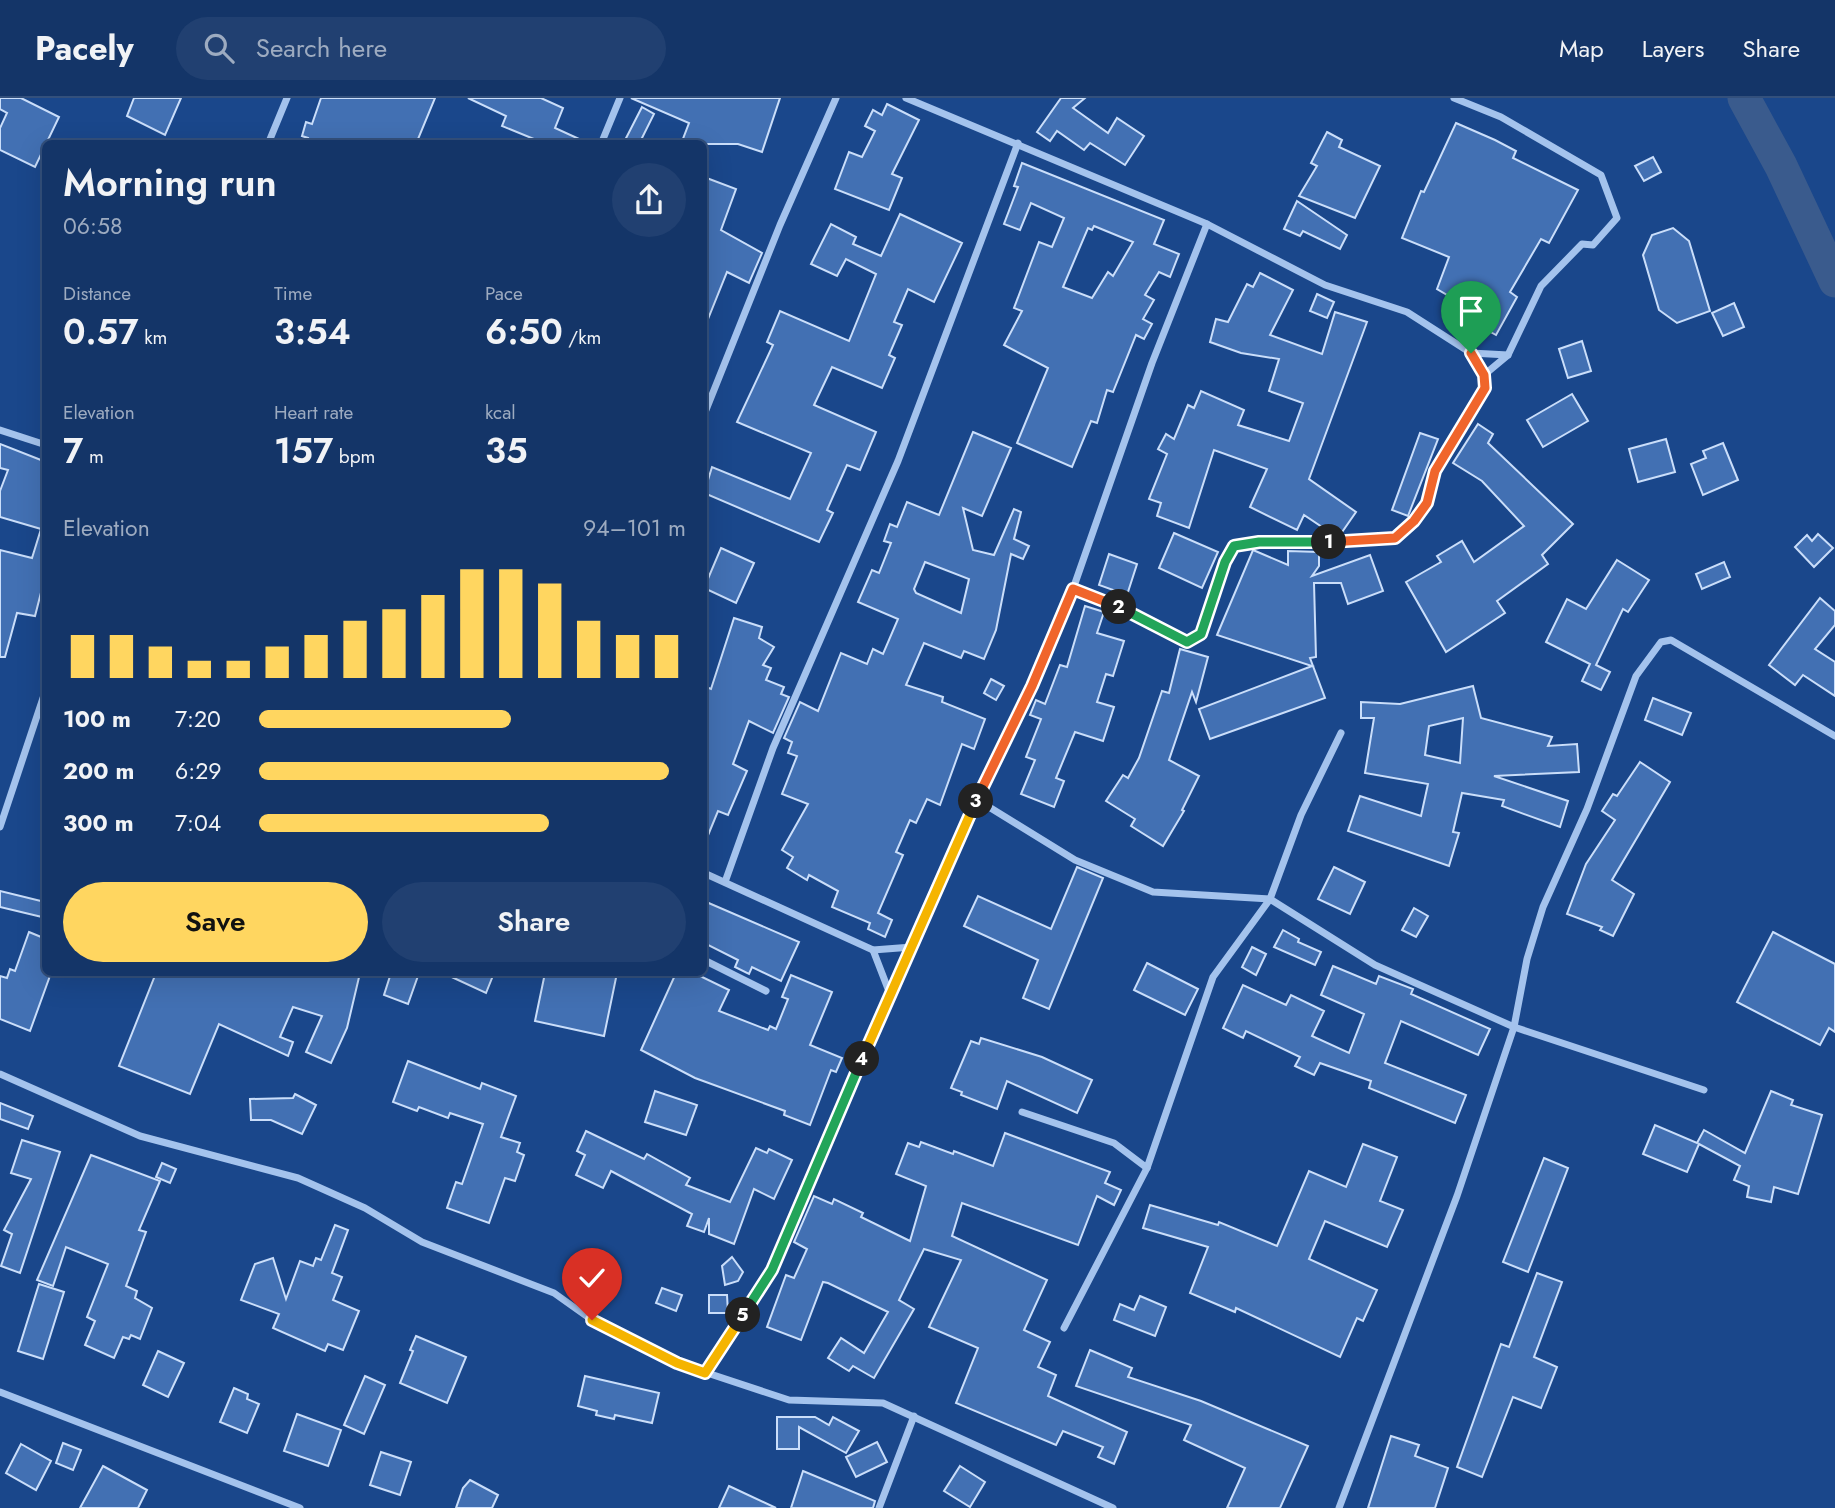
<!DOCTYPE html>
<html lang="en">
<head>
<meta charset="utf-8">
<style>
	:root { --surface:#143568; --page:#214071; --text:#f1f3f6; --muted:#9dabc0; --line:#33507c; --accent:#ffd660 }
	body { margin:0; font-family:Jost,sans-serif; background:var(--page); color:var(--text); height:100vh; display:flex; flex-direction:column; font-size:26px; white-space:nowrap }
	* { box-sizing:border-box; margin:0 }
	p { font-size:23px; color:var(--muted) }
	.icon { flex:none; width:38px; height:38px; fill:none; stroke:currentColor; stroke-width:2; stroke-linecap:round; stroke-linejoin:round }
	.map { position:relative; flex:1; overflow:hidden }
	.details { position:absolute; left:42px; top:42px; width:665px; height:836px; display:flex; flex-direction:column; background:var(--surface); border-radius:10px; box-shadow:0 7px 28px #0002,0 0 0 2px var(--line) }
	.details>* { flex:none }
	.pin { position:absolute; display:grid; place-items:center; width:60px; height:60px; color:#fff; margin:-72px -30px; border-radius:50% 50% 50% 0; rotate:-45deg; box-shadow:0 0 7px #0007 }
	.pin .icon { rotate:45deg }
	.km { position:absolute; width:35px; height:35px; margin:-18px; border-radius:50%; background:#222; color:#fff; font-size:19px; line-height:35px; text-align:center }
	.round { display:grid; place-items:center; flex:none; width:74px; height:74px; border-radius:37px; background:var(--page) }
	.summary { display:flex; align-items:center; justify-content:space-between; height:119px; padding:0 21px }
	h1 { font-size:38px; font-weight:600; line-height:52px }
	.metrics { display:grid; grid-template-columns:repeat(3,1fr); gap:10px; height:119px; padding:7px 21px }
	.metrics div { display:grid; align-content:center }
	.metrics b { font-size:35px; font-weight:600 }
	.metrics small { font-size:19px; font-weight:400 }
	.metrics p { font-size:19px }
	.chart { height:196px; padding:14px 21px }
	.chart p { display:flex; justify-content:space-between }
	.chart svg { width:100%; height:126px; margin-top:7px; stroke:var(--accent); stroke-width:6 }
	.primary-button { display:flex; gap:14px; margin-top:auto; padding:14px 21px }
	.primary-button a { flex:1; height:80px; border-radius:42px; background:var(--accent); color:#111; font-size:28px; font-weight:600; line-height:80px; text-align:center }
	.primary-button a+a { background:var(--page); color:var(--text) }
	ul { padding:0 21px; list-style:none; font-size:23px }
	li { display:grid; grid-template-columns:112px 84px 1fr; align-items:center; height:52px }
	li i { height:18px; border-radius:9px; background:var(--accent) }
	header { display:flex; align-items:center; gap:42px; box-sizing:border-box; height:98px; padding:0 35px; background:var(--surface); border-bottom:2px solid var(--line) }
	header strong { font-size:33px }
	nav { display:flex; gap:38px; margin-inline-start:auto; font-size:24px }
	.search { width:490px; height:63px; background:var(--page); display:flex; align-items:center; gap:18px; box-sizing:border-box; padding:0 24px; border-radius:38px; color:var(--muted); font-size:26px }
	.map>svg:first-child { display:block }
</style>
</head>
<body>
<header>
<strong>Pacely</strong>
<div class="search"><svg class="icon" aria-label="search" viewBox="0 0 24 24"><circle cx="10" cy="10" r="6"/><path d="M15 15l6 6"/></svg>Search here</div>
<nav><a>Map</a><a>Layers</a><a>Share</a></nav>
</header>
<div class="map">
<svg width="1835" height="1410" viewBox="0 0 1835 1410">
	<rect width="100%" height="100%" fill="#1a478b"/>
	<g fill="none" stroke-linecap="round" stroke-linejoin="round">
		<polyline stroke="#3a5b8d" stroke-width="33" points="1744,0 1781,68 1835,183"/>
	</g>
	<g fill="#4270b3" stroke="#cadefa" stroke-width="2" fill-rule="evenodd">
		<polygon points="0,0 21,0 59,19 35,69 0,52 0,30 7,15 0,11"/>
		<polygon points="134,0 181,0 165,37 127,18"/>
		<polygon points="321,0 435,0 416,46 306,46 308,40 302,38 306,24 312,26"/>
		<polygon points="468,0 541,0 563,10 555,30 590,46 546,46 502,28 506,18"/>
		<polygon points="631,0 780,0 762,54 738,46 681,46 689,25"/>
		<polygon points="1061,0 1085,0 1073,10 1108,35 1117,20 1144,38 1125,67 1090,45 1084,52 1057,33 1050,43 1037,34"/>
		<polygon points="887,6 919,22 892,76 902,80 889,112 835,91 849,54 862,59 875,33 865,28 873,12 882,17"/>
		<polygon points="642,9 654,16 639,46 623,46"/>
		<polygon points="1456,25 1495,42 1516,53 1513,60 1578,92 1549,145 1541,141 1510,194 1517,199 1496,237 1471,223 1476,214 1437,191 1449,159 1402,140 1421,93 1424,94"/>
		<polygon points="1327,34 1342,42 1339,49 1380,68 1355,120 1299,98 1317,68 1311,65"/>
		<polygon points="1653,59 1661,74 1644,83 1635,68"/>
		<path d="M1022 65 1164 122 1154 146 1179 156 1170 179 1159 174 1145 197 1154 202 1143 221 1152 226 1144 241 1136 237 1113 294 1107 292 1097 325 1091 323 1072 369 1017 345 1048 270 1004 247 1022 213 1014 210 1039 144 1052 149 1064 120 1031 105 1020 132 1004 126 1018 89 1014 88ZM1094 128 1133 144 1113 178 1108 174 1092 200 1063 189 1088 130 1092 132Z"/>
		<polygon points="704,79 736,91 721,132 762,155 749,185 727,174 704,231"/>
		<polygon points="1297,103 1347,137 1340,151 1303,133 1300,138 1284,131"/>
		<polygon points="900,116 962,145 934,204 908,191 894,224 902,227 889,257 895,260 882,290 832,269 814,307 876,334 860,372 847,367 827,412 833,415 819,444 704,395 712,369 790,401 811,355 737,324 773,247 767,244 780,213 849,243 876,176 846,161 837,178 811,166 831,126 856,139 853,146 881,158"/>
		<polygon points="1673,130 1689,143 1710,213 1677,225 1659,212 1643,157 1652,137"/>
		<polygon points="1260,175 1293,192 1270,237 1322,256 1335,214 1367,224 1309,381 1356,414 1340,437 1334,437 1304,417 1297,432 1250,409 1267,371 1214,352 1189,430 1157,418 1161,405 1149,401 1167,356 1158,351 1166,336 1174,341 1188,307 1194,310 1201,293 1244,312 1238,327 1289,343 1303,305 1269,293 1279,261 1241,255 1210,244 1216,221 1228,224 1247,186 1253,189"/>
		<polygon points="1317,196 1334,204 1327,220 1310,213"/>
		<polygon points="1734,205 1744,229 1723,238 1712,215"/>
		<polygon points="1582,243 1591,273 1568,280 1559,251"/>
		<polygon points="1572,296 1588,323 1543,349 1527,322"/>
		<polygon points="1478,326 1493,336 1488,345 1573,426 1542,457 1548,466 1497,503 1505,515 1446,554 1406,484 1441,464 1437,458 1462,443 1474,464 1524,428 1482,383 1453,365"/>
		<path d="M973 334 1011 350 982 418 963 410 973 452 994 457 1014 411 1021 414 1014 441 1029 448 1023 461 1011 456 996 532 984 561 964 553 961 560 924 545 906 587 943 599 942 604 985 621 974 651 962 646 940 707 927 701 916 725 910 722 896 754 903 757 878 815 892 822 885 839 868 831 870 825 832 809 838 793 809 777 807 782 787 770 793 759 782 752 808 706 782 696 797 658 788 655 792 644 784 640 800 604 818 613 841 555 867 566 873 551 883 556 898 521 858 504 872 472 879 475 891 445 884 443 890 426 897 429 907 404 939 417ZM925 464 969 481 961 515 916 495 914 491Z"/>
		<polygon points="1420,335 1438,341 1408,418 1392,412"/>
		<polygon points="1666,341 1675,374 1638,384 1629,351"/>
		<polygon points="1723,345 1738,382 1703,397 1691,366 1706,360 1703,353"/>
		<polygon points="0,346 46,364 46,475 35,518 17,515 5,559 0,559 0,452 32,460 41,431 0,419 0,393 8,372 0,370"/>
		<polygon points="1174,435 1218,454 1202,490 1159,470"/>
		<polygon points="1818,436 1833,450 1814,469 1795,449 1807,437 1812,443"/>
		<polygon points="721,450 754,465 736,505 704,490"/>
		<polygon points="1253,452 1288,467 1288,453 1319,454 1319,468 1312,478 1370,457 1383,493 1348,506 1341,485 1314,485 1316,559 1310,560 1325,600 1210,641 1199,611 1312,568 1217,537"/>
		<polygon points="1109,456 1137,466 1127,497 1099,487"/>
		<polygon points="1617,462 1649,482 1628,514 1623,511 1596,567 1610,574 1601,592 1582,583 1590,566 1546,544 1567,501 1586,511"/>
		<polygon points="1724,464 1730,479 1702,491 1696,476"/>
		<polygon points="1820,500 1835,513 1835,527 1815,551 1835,564 1835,598 1803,577 1795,587 1769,567"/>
		<polygon points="1085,508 1104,514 1097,535 1124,543 1113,578 1106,576 1097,604 1114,609 1103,643 1075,634 1056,680 1064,683 1054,709 1021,696 1035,662 1026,659 1041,621 1030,617 1036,602 1045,606 1060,567 1067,569"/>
		<polygon points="734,520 762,529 759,540 774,549 763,567 771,570 766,582 784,589 781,596 789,599 773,635 749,623 733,666 747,673 728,717 718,713 704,747 704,588 711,591"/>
		<polygon points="1180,551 1208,559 1196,604 1192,594 1169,662 1199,678 1182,712 1184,713 1163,748 1131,728 1135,721 1106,703 1123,677 1128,680 1139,660 1162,593 1169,595"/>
		<polygon points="991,581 1004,588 996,602 984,595"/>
		<path d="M1473 588 1481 620 1552 639 1548 648 1577 646 1579 674 1494 678 1568 703 1560 729 1502 708 1504 702 1462 695 1453 734 1459 735 1449 768 1348 733 1360 698 1421 718 1428 686 1365 675 1374 620H1361V604L1400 606ZM1463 620 1460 665 1425 657 1429 628Z"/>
		<polygon points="1653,600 1691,615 1682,637 1645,622"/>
		<polygon points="1640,664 1670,684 1612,782 1634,796 1613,838 1600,832 1602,829 1567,816 1586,766 1615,722 1602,713 1613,696 1617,698"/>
		<polygon points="1077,769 1103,780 1049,911 1023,900 1038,862 964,828 978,798 1051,831"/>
		<polygon points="1334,769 1365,784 1350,816 1318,801"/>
		<polygon points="0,793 45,804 42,819 0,809"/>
		<polygon points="704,803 799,844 781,883 752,869 749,876 735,869 738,862 704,845"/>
		<polygon points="1414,810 1428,818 1416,839 1402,832"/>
		<polygon points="1283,832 1299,841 1298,844 1321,854 1315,867 1274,849"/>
		<polygon points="29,834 46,841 46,875 51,875 30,933 0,921 0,878 7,880 10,871 15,873"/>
		<polygon points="1773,834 1835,866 1835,934 1829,930 1820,947 1737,904"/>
		<polygon points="1252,849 1266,856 1256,877 1242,869"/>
		<polygon points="1147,865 1198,891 1185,917 1134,892"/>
		<polygon points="1333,868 1376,886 1379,878 1413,891 1411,896 1490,931 1478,957 1401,923 1385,965 1466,997 1455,1025 1369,990 1371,983 1320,965 1314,977 1295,968 1300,959 1246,933 1243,940 1223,930 1243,887 1286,907 1291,897 1324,913 1312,938 1349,955 1364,916 1321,897"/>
		<polygon points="156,875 360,875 347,930 331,965 306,954 322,918 293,909 280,939 293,944 288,958 219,926 190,996 119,968"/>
		<polygon points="391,875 419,875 408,906 384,897"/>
		<polygon points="443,875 494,875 486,895"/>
		<polygon points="545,875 617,875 604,938 535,923"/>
		<polygon points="676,875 694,875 729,892 719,913 768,932 770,928 776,931 788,901 782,899 791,877 832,894 810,947 842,960 836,974 831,972 810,1027 784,1017 785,1013 695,980 641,952"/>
		<polygon points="981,940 1042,959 1092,982 1077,1015 1007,983 997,1011 961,997 962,994 951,990 971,943 979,946"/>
		<polygon points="408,963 480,991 482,985 516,998 501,1039 520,1045 517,1054 524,1057 515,1083 505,1080 489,1125 447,1110 456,1084 462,1086 483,1026 450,1015 448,1020 419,1009 417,1013 393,1004"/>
		<polygon points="655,993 697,1007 686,1037 645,1024"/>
		<polygon points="1771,993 1793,1002 1791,1007 1822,1017 1798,1096 1774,1089 1771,1104 1747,1099 1749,1088 1734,1082 1740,1068 1699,1046 1687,1074 1643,1056 1655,1027 1697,1045 1704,1032 1745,1055"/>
		<polygon points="295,996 316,1007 302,1036 271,1022 251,1022 250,1001 293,1000"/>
		<polygon points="0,1005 33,1018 28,1031 0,1021"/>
		<polygon points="586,1033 644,1061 647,1056 690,1080 686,1087 730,1104 756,1050 767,1055 769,1051 792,1062 774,1101 754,1091 734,1146 709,1136 709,1120 704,1134 687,1128 692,1116 611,1073 603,1090 576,1077 585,1057 577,1053"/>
		<polygon points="1005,1035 1110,1074 1105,1085 1121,1092 1114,1107 1097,1098 1078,1147 962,1105 952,1138 1047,1182 1024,1232 1050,1244 1038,1269 1056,1277 1048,1298 1127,1334 1114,1366 1098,1359 1103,1349 1063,1333 1056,1347 956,1305 978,1250 929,1229 961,1162 924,1151 899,1202 914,1211 874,1280 853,1268 849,1273 828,1260 841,1240 864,1255 888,1214 828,1185 823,1184 801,1242 767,1229 786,1177 794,1180 807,1151 794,1144 814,1098 832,1106 834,1101 863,1115 861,1119 910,1143 926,1088 896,1076 908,1045 919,1049 921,1044 953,1056 954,1053 993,1068"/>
		<polygon points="22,1042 60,1054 20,1175 1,1168 12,1136 4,1132 31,1081 11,1075"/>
		<polygon points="1363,1046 1397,1059 1380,1103 1403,1112 1387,1149 1325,1123 1309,1161 1377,1192 1363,1223 1357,1220 1340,1259 1236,1210 1235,1214 1190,1195 1208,1149 1143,1130 1150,1107 1218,1127 1219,1124 1277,1148 1309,1073 1346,1089"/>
		<polygon points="91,1057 160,1083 139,1132 146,1134 126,1188 137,1193 135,1200 152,1210 140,1241 131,1237 129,1241 123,1239 114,1260 85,1247 95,1223 87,1219 108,1166 66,1149 53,1188 37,1182"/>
		<polygon points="1544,1060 1568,1070 1528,1174 1503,1164"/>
		<polygon points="162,1065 176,1071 170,1085 156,1079"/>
		<polygon points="335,1127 348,1132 332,1175 342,1179 333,1202 359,1213 343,1252 328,1246 325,1253 273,1230 279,1216 241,1202 255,1166 273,1160 286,1201 300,1163 313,1168 316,1160 321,1162"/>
		<polygon points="732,1159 743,1174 738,1183 725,1187 722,1168"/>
		<polygon points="1537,1175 1562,1184 1534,1259 1557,1269 1541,1310 1513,1299 1482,1379 1457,1369 1501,1246 1509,1249"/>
		<polygon points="39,1186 64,1194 43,1261 18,1253"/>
		<polygon points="662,1190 682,1197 676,1213 656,1205"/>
		<polygon points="709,1197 727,1197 728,1215 709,1215"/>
		<polygon points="1140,1198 1166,1209 1155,1238 1114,1222 1120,1206 1134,1212"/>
		<polygon points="416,1238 466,1259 447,1305 400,1285 413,1253 410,1252"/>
		<polygon points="1090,1252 1132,1270 1128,1279 1201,1303 1308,1348 1280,1410 1227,1410 1245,1370 1184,1342 1191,1327 1076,1288"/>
		<polygon points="158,1253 184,1265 168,1299 143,1287"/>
		<polygon points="365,1278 385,1287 364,1336 344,1327"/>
		<polygon points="585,1278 659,1295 652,1325 615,1317 614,1321 596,1317 597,1313 578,1308"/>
		<polygon points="234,1290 248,1296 247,1301 259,1306 247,1335 220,1324"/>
		<polygon points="297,1316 341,1332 328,1368 284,1353"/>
		<polygon points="777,1319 815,1319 829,1327 833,1319 859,1333 846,1355 799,1329 799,1351 777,1351"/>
		<polygon points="1391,1338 1419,1347 1415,1358 1448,1370 1435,1410 1368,1410"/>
		<polygon points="877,1344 887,1364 856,1379 846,1359"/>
		<polygon points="63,1345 81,1352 73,1372 56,1365"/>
		<polygon points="21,1346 51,1363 36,1392 6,1375"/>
		<polygon points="381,1354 411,1364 400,1397 370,1387"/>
		<polygon points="103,1368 147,1392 138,1410 80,1410"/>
		<polygon points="960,1368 985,1384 970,1409 944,1393"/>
		<polygon points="803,1373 875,1403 873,1410 791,1410"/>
		<polygon points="470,1382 498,1397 492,1410 456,1410 463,1390"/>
		<polygon points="729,1388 776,1410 719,1410"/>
	</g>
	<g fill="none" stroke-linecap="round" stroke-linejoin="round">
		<g stroke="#a4c3ed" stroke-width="7">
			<path d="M906 0 1207 126 1325 187 1407 214 1471 255 1484 277V290L1435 373 1428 405 1395 440C1342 447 1288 440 1234 448L1225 464 1201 536 1187 544 1135 516 1073 491"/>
			<polyline points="1454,0 1501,19 1601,77 1617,120 1593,147 1582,146 1541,188 1508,257 1484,277"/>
			<polyline points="268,46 287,0"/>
			<polyline points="601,46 620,0"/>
			<polyline points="1471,255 1508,257"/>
			<polyline points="704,317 780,127 836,0"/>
			<polyline points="0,332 46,347"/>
			<polyline points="976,701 1075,762 1153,794 1270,801 1375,867 1514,929 1704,992"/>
			<polyline points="0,729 46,591"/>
			<polyline points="704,775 873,852 912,849"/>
			<polyline points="725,784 773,650 898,363 1018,45"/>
			<polyline points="873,852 890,896"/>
			<polyline points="704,862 766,893"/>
			<polyline points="0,976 140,1038 298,1080 365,1110 422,1144 554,1195 592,1222 677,1265 789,1302 883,1305 1113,1410"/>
			<polyline points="1022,1014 1114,1045 1147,1070 1213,879 1270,801 1301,717 1341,635"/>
			<polyline points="1064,1230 1147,1070"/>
			<polyline points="705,1275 772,1172 976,701 1032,588 1073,491 1152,265 1207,126"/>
			<polyline points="0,1294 300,1410"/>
			<polyline points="879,1410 914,1318"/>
			<polyline points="1339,1410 1457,1098 1514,929 1527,861 1543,809 1587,711 1636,578 1661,544 1671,542 1835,638"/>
		</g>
	</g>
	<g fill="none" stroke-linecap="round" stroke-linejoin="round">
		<g stroke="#fff" stroke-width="14">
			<polyline id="split-1" points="1329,444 1395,440 1414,423 1427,405 1435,373 1485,290 1484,277 1471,255"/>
		</g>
		<g stroke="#fff" stroke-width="14">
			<polyline id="split-2" points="1119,509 1187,544 1201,536 1225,464 1234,448 1259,444 1329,444"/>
		</g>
		<g stroke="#fff" stroke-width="14">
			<polyline id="split-3" points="976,703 1032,588 1073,491 1119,509"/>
		</g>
		<g stroke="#fff" stroke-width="14">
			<polyline id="split-4" points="862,961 976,703"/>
		</g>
		<g stroke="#fff" stroke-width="14">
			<polyline id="split-5" points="743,1217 772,1172 862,961"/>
		</g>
		<g stroke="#fff" stroke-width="14">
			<polyline id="split-6" points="592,1222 677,1265 705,1275 743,1217"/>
		</g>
		<use href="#split-1" stroke="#f0652b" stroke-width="9"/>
		<use href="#split-2" stroke="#22a559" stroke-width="9"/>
		<use href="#split-3" stroke="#f0652b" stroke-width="9"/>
		<use href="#split-4" stroke="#f5b400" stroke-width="9"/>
		<use href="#split-5" stroke="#22a559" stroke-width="9"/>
		<use href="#split-6" stroke="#f5b400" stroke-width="9"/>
	</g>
</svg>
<div class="pin" style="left:1471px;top:255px;background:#1e9e55"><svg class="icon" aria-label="arrive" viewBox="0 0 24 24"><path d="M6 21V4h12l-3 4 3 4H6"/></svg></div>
<div class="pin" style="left:592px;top:1222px;background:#d93025"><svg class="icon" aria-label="check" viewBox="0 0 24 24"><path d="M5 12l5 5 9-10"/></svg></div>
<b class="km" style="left:1329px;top:444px">1</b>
<b class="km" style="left:1119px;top:509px">2</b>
<b class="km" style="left:976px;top:703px">3</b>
<b class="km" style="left:862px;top:961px">4</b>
<b class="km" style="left:743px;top:1217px">5</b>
<section class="details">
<div class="summary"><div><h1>Morning run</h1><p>06:58</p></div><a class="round"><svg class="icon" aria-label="share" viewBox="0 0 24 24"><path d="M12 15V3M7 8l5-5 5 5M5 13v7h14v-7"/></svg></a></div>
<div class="metrics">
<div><p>Distance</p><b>0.57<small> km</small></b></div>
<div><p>Time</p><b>3:54</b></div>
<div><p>Pace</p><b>6:50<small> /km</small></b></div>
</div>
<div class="metrics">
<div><p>Elevation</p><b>7<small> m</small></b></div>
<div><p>Heart rate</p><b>157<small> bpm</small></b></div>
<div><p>kcal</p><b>35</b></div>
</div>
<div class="chart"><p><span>Elevation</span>94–101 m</p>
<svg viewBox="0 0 160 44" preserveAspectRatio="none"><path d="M5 44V29M15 44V29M25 44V33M35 44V38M45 44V38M55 44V33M65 44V29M75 44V24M85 44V20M95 44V15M105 44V6M115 44V6M125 44V11M135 44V24M145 44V29M155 44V29"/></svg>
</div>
<ul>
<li><b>100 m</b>7:20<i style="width:59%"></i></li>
<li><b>200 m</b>6:29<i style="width:96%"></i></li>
<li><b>300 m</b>7:04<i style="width:68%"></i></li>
</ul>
<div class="primary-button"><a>Save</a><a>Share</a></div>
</section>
</div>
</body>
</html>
